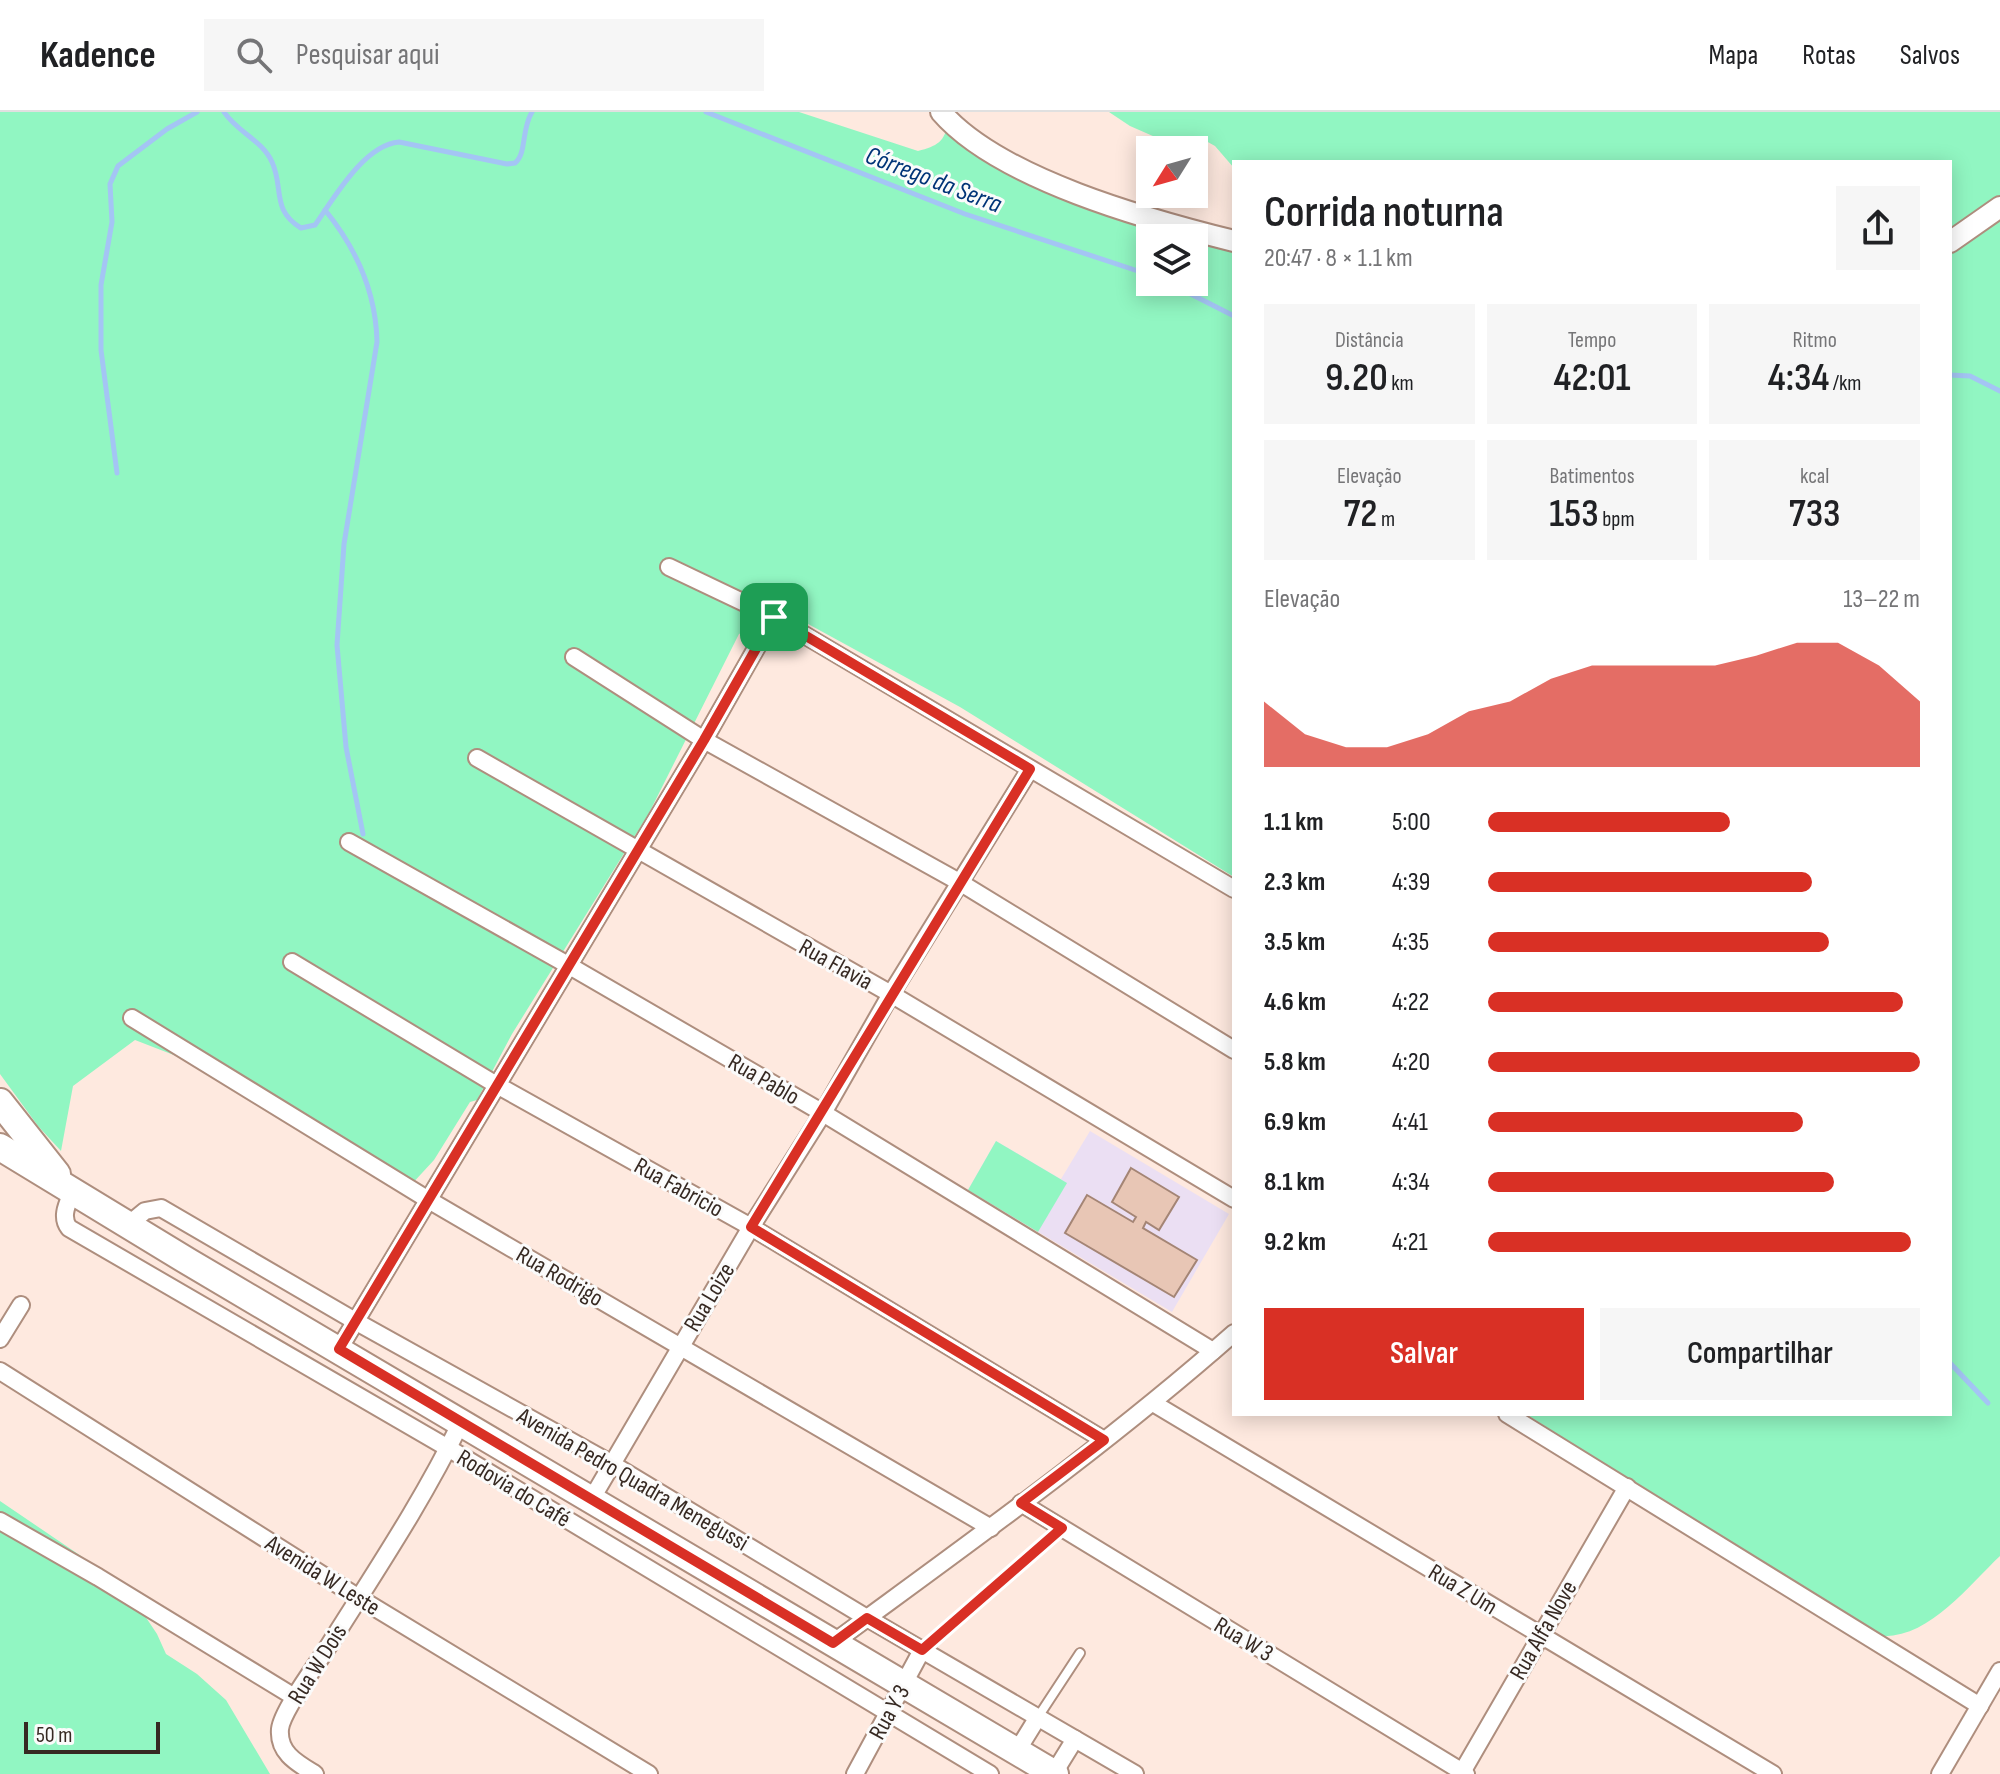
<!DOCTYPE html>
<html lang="pt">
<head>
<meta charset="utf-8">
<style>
	:root { --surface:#fff; --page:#f6f6f6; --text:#202124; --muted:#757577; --line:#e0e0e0; --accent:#d93025 }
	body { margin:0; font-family:"Sofia Sans Condensed",sans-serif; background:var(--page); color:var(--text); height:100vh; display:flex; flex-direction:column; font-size:30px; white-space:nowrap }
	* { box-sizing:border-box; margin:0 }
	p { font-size:26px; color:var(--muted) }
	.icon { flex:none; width:44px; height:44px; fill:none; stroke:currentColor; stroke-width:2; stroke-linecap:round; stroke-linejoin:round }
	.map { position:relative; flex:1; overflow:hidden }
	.sheet { position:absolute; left:1232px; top:48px; width:720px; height:1256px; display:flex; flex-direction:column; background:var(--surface); border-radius:0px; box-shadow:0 4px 20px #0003 }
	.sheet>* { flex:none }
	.needle { width:52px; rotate:233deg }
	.controls { position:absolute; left:1136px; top:24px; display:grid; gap:16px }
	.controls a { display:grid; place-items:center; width:72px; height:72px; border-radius:0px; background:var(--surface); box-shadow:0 4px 20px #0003; font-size:40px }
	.scale { position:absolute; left:24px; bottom:20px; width:136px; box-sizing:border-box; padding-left:8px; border:4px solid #362922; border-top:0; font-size:22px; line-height:28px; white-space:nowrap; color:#362922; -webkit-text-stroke:6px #fbfbfb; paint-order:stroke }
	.pin { position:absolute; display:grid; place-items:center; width:68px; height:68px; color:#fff; margin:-34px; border-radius:16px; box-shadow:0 4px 12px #0006 }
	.round { display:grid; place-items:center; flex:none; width:84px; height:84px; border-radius:0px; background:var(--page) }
	.overview { display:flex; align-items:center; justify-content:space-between; height:136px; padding:0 32px }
	h1 { font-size:44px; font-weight:600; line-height:60px }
	.stats { display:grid; grid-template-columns:repeat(3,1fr); gap:12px; height:136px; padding:8px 32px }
	.stats div { display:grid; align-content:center; border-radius:0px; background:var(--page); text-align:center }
	.stats b { font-size:40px; font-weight:600 }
	.stats small { font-size:22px; font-weight:400 }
	.stats p { font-size:22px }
	.chart { height:224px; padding:16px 32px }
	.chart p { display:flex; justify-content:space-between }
	.chart svg { width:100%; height:144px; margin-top:8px; fill:var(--accent); opacity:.7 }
	.cta { display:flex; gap:16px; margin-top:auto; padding:16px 32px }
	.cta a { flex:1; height:92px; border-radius:0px; background:var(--accent); color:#fff; font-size:32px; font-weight:600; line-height:92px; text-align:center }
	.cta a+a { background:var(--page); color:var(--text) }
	ul { padding:0 32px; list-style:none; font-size:26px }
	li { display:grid; grid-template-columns:128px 96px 1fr; align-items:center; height:60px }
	li i { height:20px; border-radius:10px; background:var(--accent) }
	header { display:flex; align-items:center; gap:48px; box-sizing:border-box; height:112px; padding:0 40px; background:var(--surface); border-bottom:2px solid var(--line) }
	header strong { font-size:38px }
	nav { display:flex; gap:44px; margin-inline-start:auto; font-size:28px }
	.search { width:560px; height:72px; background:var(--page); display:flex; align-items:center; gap:20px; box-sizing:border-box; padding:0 28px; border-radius:0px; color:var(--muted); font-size:30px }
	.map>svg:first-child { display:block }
</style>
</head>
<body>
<header>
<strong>Kadence</strong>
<div class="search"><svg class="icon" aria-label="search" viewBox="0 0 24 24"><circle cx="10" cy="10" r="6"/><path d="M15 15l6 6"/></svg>Pesquisar aqui</div>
<nav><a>Mapa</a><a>Rotas</a><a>Salvos</a></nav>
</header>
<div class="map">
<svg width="2000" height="1662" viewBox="0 0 2000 1662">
	<rect width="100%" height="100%" fill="#fee9df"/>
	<polygon fill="#ebdff3" points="1090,1019 1229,1102 1172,1200 968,1078 996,1029 1061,1067"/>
	<g fill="#91f6c2" fill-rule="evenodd">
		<path d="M0 0H799L918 39C937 34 945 30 948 10L992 47 1234 132V765L960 595 788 501 739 522 649 701 512 922 477 988 470 990 434 1048 410 1074 197 952 135 928 73 974 61 1039 38 1014 0 962ZM1150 126H1194V170H1150Z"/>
		<path d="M1109 0H2000V1444C1967 1475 1924 1533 1873 1523L1526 1302H1950V50H1234V56L1215 34 1197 24 1162 28 1130 14Z"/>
		<polygon points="996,1029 1067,1071 1038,1120 968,1078"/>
		<polygon points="0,1389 106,1461 135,1489 157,1522 166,1542 197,1562 226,1588 270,1662 0,1662"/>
	</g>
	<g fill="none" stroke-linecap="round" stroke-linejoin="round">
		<g stroke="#a4c5f4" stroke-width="5">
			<path d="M224 0C237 20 262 28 272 50 284 76 271 98 301 116L315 113C334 86 364 33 399 30L507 52 515 51C527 41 521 18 532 0"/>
			<polyline points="706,0 965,102 1150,163"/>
			<path d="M325 98C356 136 376 181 377 230L344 432 337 533 346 635 363 722"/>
			<polyline points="1167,170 1234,204"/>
			<polyline points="1950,263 1970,264 2000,279"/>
			<polyline points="117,361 101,238 101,173 112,110 110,72 118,54 167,17 197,0"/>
			<polyline points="1950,1251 1988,1291"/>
		</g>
	</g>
	<polygon fill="#e8c6b5" stroke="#a48575" stroke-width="2" points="1131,1056 1179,1085 1159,1118 1146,1110 1143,1116 1197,1148 1174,1185 1065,1121 1087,1083 1133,1110 1136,1105 1112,1090"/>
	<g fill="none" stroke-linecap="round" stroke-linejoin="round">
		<g stroke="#ae8e7e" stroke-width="12">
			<g id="service">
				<polyline points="923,1538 1062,1416"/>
				<polyline points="1038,1605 1080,1541"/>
			</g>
		</g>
		<g stroke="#ae8e7e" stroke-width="20">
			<g id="minor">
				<polyline points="669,455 774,505 1234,777"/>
				<polyline points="574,545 704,628 961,771 1234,938"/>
				<polyline points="477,646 891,882 1234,1087"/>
				<polyline points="349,730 568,853 823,1001 1213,1239"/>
				<polyline points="292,850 495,972 751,1115 1104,1328"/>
				<polyline points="132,906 427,1087 991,1416"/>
				<path d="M73 1078C68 1091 60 1104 69 1116L448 1336 990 1662"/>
				<polyline points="128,1113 145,1099 161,1096 355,1209 612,1352 867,1506 1135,1662"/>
				<polyline points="0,1227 21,1193"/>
				<polyline points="339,1237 704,628 774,505"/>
				<polyline points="0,1259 359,1486 649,1662"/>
				<polyline points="1153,1291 1773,1662"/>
				<polyline points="1507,1302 1980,1594"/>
				<polyline points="591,1388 751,1115 823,1001 891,882 1030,657"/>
				<polyline points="1021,1391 1466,1662"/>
				<polyline points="0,1409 98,1465 296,1586"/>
				<path d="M833 1531C969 1431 1107 1333 1234 1221"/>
				<polyline points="1017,1639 1038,1605"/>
				<polyline points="1054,1661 1075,1627"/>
				<path d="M315 1662C297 1651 278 1641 280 1617 282 1599 315 1555 326 1538 373 1463 423 1389 461 1310"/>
				<polyline points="855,1662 922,1538"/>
				<polyline points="1461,1662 1627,1375"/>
				<polyline points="1940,1662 2000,1559"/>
			</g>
		</g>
		<g stroke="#ae8e7e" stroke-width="24">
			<g id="tertiary">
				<path d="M941 0C999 67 1149 108 1234 129"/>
				<polyline points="1950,130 2000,95"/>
			</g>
		</g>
		<g stroke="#ae8e7e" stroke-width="30">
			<g id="primary">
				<polyline points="0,990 57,1062"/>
				<polyline points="0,1035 189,1150 1055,1662"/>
			</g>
		</g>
		<use href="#service" stroke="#fff" stroke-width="8"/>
		<use href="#minor" stroke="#fff" stroke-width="16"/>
		<use href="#tertiary" stroke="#fff" stroke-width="20"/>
		<use href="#primary" stroke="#fff" stroke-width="26"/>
	</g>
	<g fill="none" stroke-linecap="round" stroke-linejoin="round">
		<g stroke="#fff" stroke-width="16">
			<polygon id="route" points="774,505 1030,657 751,1115 1104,1328 1021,1391 1062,1416 922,1538 867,1506 833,1531 339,1237 704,628"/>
		</g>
		<use href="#route" stroke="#d93025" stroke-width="10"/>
	</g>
	<g text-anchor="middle" stroke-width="6" stroke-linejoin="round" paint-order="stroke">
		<g font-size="24" fill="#362922" stroke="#fbfbfb">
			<text transform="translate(836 852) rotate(29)" y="8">Rua Flavia</text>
			<text transform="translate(764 967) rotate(30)" y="8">Rua Pablo</text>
			<text transform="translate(679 1075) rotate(29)" y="8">Rua Fabricio</text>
			<text transform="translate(560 1164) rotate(30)" y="8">Rua Rodrigo</text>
			<text transform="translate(709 1185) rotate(-59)" y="8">Rua Loize</text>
			<text transform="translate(633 1367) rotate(30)" y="8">Avenida Pedro Quadra Menegussi</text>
			<text transform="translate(514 1376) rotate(31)" y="8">Rodovia do Café</text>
			<text transform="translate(323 1463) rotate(32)" y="8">Avenida W Leste</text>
			<text transform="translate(1463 1477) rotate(31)" y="8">Rua Z Um</text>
			<text transform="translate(1543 1518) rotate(-60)" y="8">Rua Alfa Nove</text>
			<text transform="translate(1244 1527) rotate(31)" y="8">Rua W 3</text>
			<text transform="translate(317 1552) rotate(-58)" y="8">Rua W Dois</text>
			<text transform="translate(889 1600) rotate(-61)" y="8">Rua Y 3</text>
		</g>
		<g font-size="26" font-style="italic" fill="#003477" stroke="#fbfbfb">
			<text transform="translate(934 67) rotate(21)" y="9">Córrego da Serra</text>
		</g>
	</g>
</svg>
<div class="controls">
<a><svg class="needle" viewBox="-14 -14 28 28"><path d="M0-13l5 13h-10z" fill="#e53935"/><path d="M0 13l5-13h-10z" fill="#757577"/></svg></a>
<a><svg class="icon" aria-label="layers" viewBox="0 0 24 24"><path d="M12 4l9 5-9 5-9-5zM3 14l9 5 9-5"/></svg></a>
</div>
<div class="scale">50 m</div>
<div class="pin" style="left:774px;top:505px;background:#1e9e55"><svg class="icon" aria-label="arrive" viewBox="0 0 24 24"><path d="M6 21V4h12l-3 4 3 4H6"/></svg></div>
<section class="sheet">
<div class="overview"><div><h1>Corrida noturna</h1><p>20:47 · 8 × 1.1 km</p></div><a class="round"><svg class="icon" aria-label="share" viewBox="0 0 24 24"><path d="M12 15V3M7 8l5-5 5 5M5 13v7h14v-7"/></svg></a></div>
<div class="stats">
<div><p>Distância</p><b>9.20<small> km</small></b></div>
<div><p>Tempo</p><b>42:01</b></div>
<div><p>Ritmo</p><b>4:34<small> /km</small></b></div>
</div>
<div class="stats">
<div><p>Elevação</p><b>72<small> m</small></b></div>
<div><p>Batimentos</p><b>153<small> bpm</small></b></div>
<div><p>kcal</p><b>733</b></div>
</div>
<div class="chart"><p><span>Elevação</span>13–22 m</p>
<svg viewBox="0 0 160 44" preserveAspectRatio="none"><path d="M0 44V24L10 34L20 38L30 38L40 34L50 27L60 24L70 17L80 13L90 13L100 13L110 13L120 10L130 6L140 6L150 13L160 24V44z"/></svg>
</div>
<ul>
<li><b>1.1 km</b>5:00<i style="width:56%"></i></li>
<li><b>2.3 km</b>4:39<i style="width:75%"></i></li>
<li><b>3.5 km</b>4:35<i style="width:79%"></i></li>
<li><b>4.6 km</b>4:22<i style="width:96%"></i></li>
<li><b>5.8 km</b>4:20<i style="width:100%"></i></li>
<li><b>6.9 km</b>4:41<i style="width:73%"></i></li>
<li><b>8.1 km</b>4:34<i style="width:80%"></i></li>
<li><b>9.2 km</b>4:21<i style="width:98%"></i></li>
</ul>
<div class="cta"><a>Salvar</a><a>Compartilhar</a></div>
</section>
</div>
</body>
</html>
